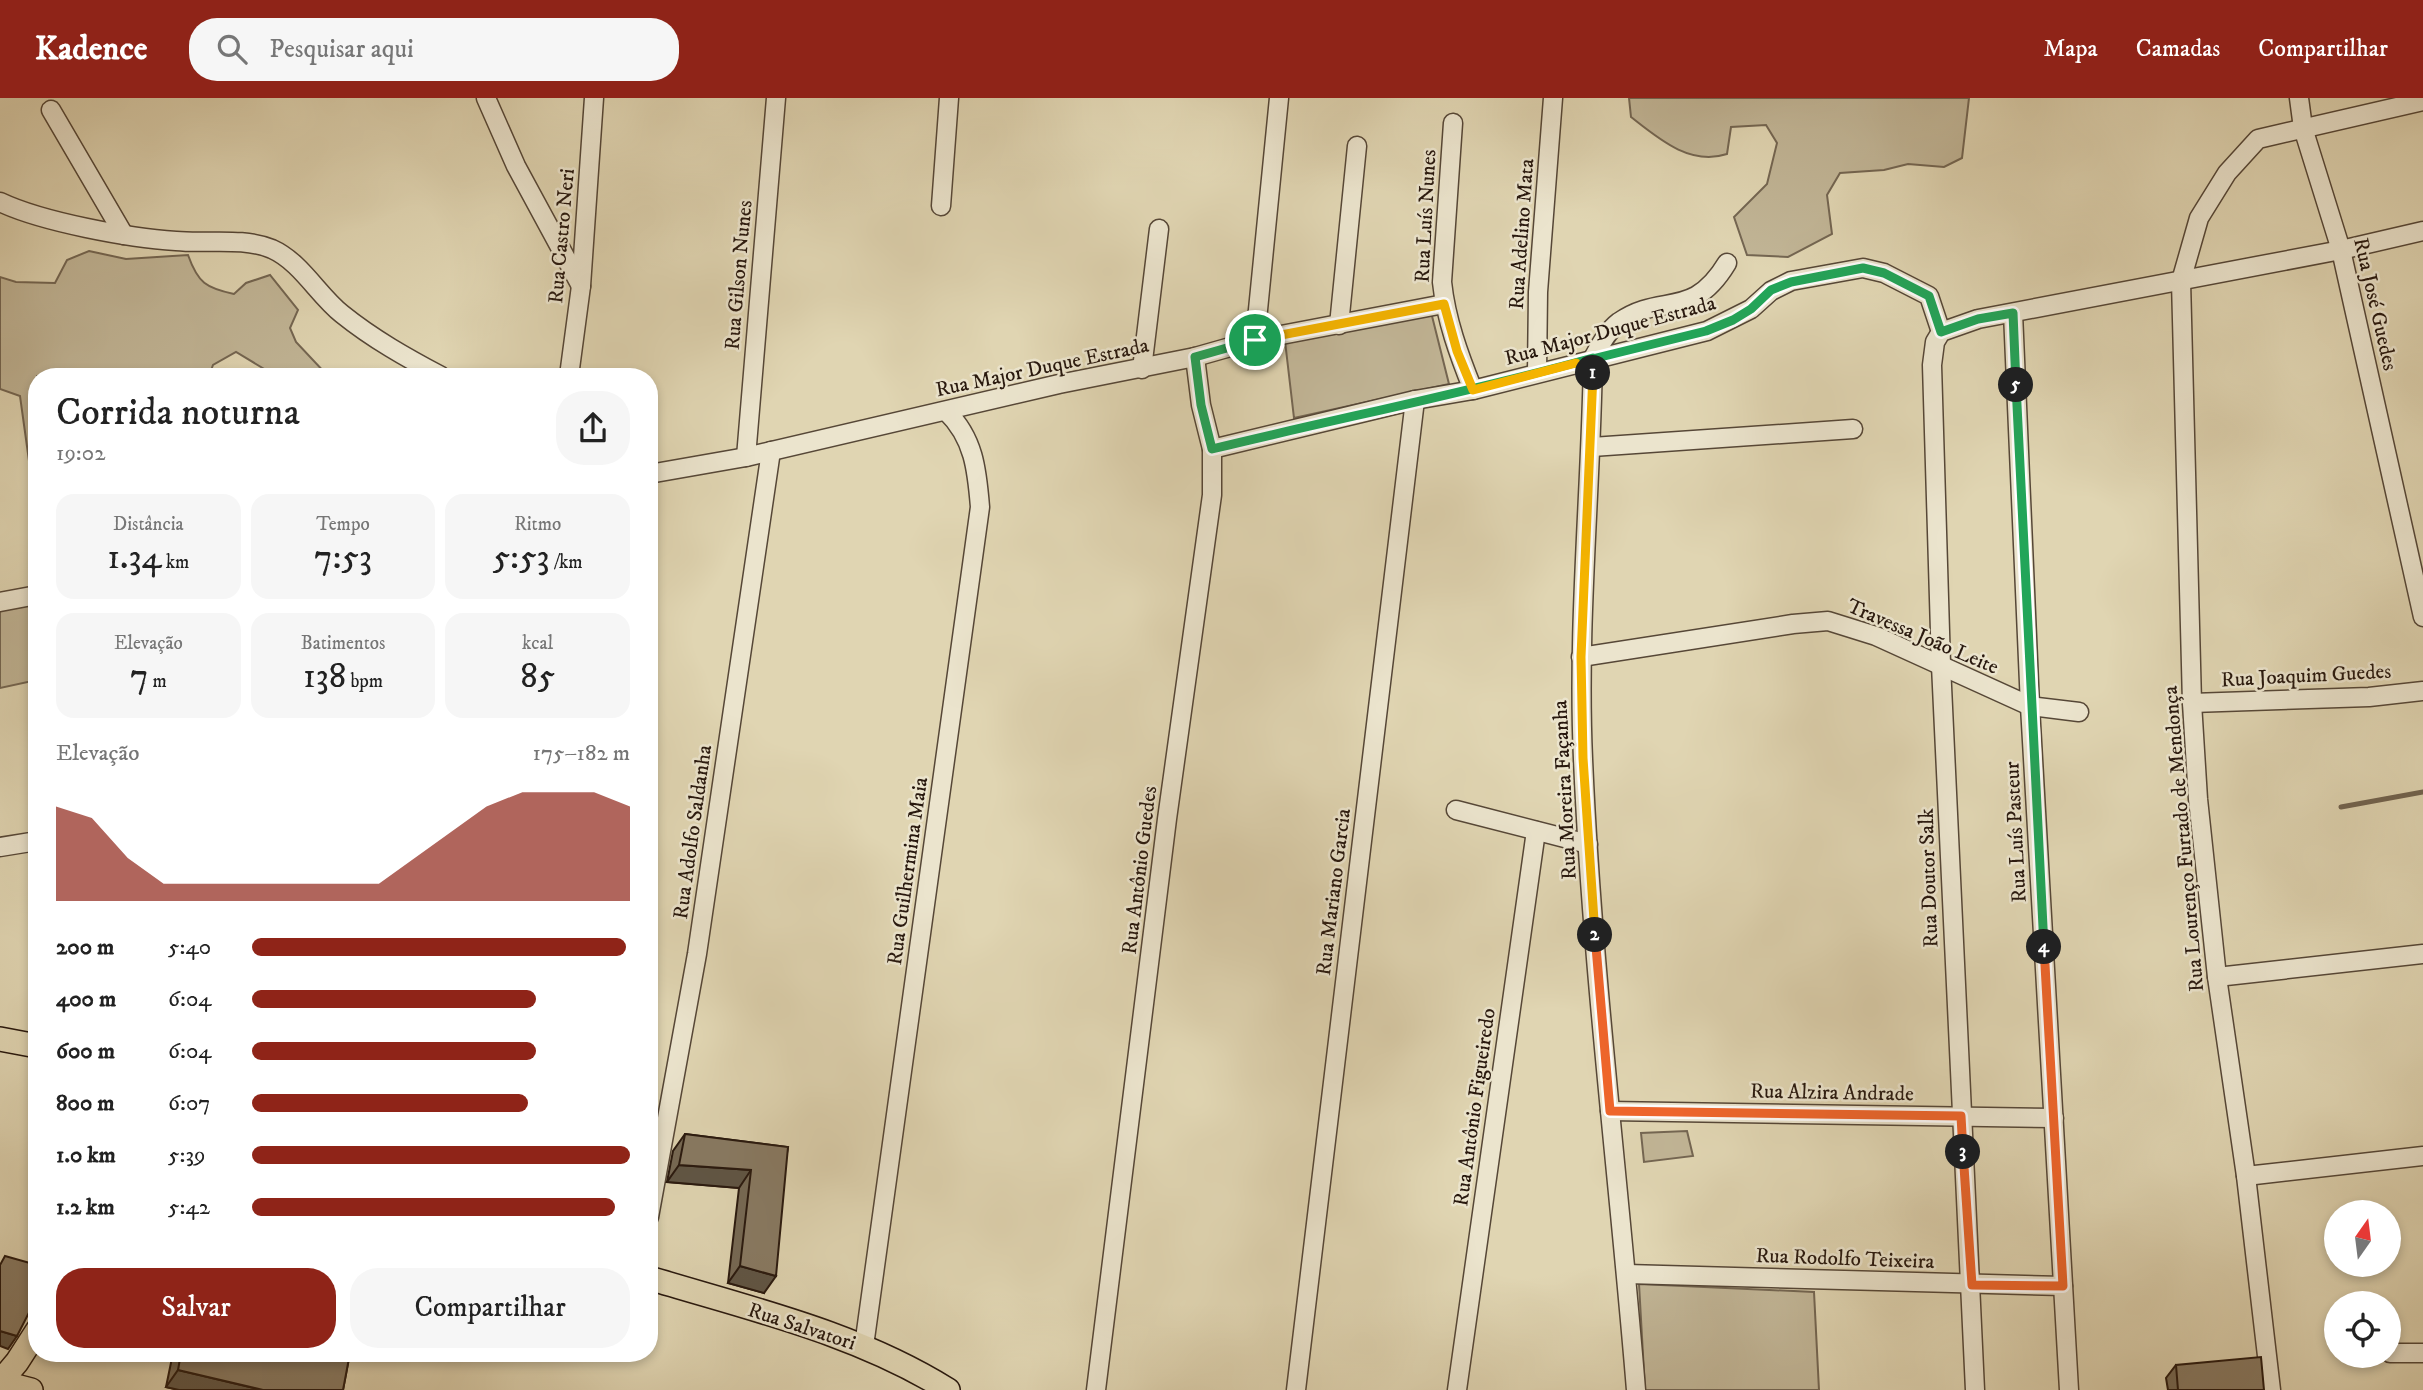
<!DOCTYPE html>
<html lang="pt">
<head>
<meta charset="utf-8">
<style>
	:root { --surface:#fff; --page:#f6f6f6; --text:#222; --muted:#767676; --accent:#8f2418 }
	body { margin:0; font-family:"IM FELL DW Pica",serif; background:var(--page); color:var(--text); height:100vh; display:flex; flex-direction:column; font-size:26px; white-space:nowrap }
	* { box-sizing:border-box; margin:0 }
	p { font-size:23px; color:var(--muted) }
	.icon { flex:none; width:38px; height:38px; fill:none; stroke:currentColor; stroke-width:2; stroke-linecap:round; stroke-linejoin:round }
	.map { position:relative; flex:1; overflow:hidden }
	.panel { position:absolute; left:28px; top:270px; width:630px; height:994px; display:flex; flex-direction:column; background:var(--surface); border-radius:28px; box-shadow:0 4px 10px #0003 }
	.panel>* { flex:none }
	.needle { width:46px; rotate:14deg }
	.controls { position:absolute; left:2324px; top:1102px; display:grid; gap:14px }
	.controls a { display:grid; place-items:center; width:77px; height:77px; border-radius:50%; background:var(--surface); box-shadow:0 4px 10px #0003; font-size:35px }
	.pin { position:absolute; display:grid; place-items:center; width:60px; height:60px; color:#fff; margin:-30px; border:4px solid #fff; border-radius:50%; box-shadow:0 2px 7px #0007 }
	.km { position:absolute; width:35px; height:35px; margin:-18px; border-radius:50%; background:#222; color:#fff; font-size:19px; line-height:35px; text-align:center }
	.round { display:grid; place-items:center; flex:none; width:74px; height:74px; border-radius:28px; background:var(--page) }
	.head { display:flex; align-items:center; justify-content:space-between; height:119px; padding:0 28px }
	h1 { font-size:38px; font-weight:600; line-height:52px }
	.metrics { display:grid; grid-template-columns:repeat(3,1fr); gap:10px; height:119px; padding:7px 28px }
	.metrics div { display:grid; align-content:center; border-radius:18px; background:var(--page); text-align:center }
	.metrics b { font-size:35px; font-weight:600 }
	.metrics small { font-size:19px; font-weight:400 }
	.metrics p { font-size:19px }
	.chart { height:196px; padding:14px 28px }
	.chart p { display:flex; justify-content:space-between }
	.chart svg { width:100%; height:126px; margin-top:7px; fill:var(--accent); opacity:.7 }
	.primary-button { display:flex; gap:14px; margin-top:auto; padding:14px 28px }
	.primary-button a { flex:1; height:80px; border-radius:28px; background:var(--accent); color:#fff; font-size:28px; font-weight:600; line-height:80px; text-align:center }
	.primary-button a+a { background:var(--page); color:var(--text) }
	ul { padding:0 28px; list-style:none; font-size:23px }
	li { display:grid; grid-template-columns:112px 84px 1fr; align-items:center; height:52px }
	li i { height:18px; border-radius:9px; background:var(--accent) }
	header { display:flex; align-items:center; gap:42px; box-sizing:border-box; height:98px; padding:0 35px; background:var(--accent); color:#fff }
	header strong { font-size:33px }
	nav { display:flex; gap:38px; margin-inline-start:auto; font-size:24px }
	.search { width:490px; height:63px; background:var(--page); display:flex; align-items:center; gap:18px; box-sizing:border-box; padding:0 24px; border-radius:28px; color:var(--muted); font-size:26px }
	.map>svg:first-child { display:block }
</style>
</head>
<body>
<header>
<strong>Kadence</strong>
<div class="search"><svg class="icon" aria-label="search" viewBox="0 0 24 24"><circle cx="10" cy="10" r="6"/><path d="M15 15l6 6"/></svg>Pesquisar aqui</div>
<nav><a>Mapa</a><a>Camadas</a><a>Compartilhar</a></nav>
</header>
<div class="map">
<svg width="2423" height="1292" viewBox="0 0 2423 1292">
	<rect width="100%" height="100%" fill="#e0d5b2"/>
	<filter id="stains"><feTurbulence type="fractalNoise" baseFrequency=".00286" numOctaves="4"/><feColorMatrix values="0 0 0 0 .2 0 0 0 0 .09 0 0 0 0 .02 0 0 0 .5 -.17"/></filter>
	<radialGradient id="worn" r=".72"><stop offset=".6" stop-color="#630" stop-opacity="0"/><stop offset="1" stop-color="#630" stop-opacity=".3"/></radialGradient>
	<g fill="#c1b596" stroke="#746652" stroke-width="2">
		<path d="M1629 0H1969L1962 60 1944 69 1908 66 1884 72 1840 75 1827 97 1832 136 1788 159 1747 157 1734 119 1767 86 1777 45 1766 27 1731 29 1727 56C1690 68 1659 41 1631 19Z"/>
		<path d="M89 153 126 161 188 157C198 185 206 190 234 196L246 185 270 177 298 212 290 230 296 244 328 278H276L236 254 213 267 209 278H37V379L30 370 20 298 0 291V179L16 184 55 185 67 162Z"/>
		<polygon points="1431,214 1449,286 1294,320 1285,243"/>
		<polygon points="37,505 37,582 0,590 0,511"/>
		<polygon points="1687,1033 1693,1058 1644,1064 1641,1035"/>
		<polygon points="1639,1186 1814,1194 1819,1292 1645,1292"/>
	</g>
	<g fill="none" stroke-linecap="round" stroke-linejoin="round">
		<polyline stroke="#71634f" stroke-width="5" points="2341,709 2423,694"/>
		<g stroke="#564737" stroke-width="21">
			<g id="minor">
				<polyline points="486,0 516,68 581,188"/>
				<polyline points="2299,0 2303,30 2341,152 2423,519"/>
				<polyline points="51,12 124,137"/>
				<path d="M1453 25 1442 184C1446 222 1459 257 1473 292"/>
				<path d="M0 104C42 124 129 140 176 143 207 146 243 139 272 151 301 164 318 197 342 216 373 241 407 260 441 278"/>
				<polyline points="941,108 949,0"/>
				<polyline points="2013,215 2030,608 2069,1292"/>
				<polyline points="1339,227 1357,48"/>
				<polyline points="1255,242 1279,0"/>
				<polyline points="1142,271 1159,131"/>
				<polyline points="1537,275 1538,194 1553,0"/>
				<polyline points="569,278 581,188 594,0"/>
				<polyline points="1592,349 1853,331"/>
				<polyline points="1212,351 1415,302 1473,292 1707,233 1751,211 1771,193 1791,183 1863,170 1884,175 1929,198 1941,234"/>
				<polyline points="746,359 776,0"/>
				<polyline points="649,376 746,359 1059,286 1195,259 1255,242 1444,206"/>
				<polyline points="0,504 37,497"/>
				<polyline points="1581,559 1793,526 1828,523 1876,538 2030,608 2079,614"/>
				<polyline points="2192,605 2369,599 2423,593"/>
				<polyline points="1456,712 1588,746"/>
				<polyline points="0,749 37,743"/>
				<polyline points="2217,879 2423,856"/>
				<polyline points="1610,1013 2054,1020"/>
				<polyline points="2246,1078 2423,1058"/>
				<polyline points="649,1119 697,856 771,353"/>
				<polyline points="1627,1176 2063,1188"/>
				<path d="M864 1248 980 409C977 372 974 340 946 313"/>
				<polyline points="2390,1255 2423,1255"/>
				<polyline points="1096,1292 1167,721 1212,397 1212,351 1201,307 1195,259"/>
				<polyline points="1296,1292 1415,302"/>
				<polyline points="1457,1292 1536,733"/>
				<path d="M1636 1292C1619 1082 1592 872 1583 661 1577 527 1591 394 1593 260 1600 248 1607 233 1619 224 1662 194 1692 223 1727 165"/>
				<polyline points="1975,1292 1941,567 1932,267 1935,244 1941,234 1978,221 2341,152 2423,133"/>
				<polyline points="2271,1292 2246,1078 2217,879 2198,701 2192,605 2181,183 2199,120 2227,75 2258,41 2423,3"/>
			</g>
		</g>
		<g stroke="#28180e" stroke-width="26">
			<g id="major">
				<polyline points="0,941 37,948"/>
				<path d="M649 1180C751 1211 857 1235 948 1292"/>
				<polyline points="31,1292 0,1284 17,1264 37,1233"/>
			</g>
		</g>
		<use href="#minor" stroke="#ebe4cd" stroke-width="18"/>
		<use href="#major" stroke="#e0d5b2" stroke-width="23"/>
	</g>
	<g fill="#756955" stroke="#28180e" stroke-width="2">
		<polygon points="685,1036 788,1049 764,1195 728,1185 739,1090 667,1084 673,1053"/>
		<polygon points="173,1255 350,1255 343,1292 179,1292 166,1289"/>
		<polygon points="2176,1267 2264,1292 2168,1292 2166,1280"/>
	</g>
	<g fill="#5f5545" stroke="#28180e" stroke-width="2">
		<polygon points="679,1067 751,1072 739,1090 667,1084"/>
		<polygon points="740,1168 776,1178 764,1195 728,1185"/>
		<polygon points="0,1233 17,1238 8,1251 0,1248"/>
		<polygon points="178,1272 263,1292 179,1292 166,1289"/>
	</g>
	<g fill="#887a63" stroke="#28180e" stroke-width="2">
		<polygon points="685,1036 788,1049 776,1178 740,1168 751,1072 679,1067"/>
		<polygon points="5,1158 37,1167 37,1199 17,1238 0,1233 0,1167"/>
		<polygon points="181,1255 350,1255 343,1292 263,1292 178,1272"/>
		<polygon points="2261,1259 2264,1292 2178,1292 2176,1267"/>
	</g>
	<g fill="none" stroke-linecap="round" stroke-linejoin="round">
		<g stroke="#fff" stroke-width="14">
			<path id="split-1" d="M1255 242 1195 259 1201 307 1212 351C1339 320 1467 295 1593 260V275"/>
		</g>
		<g stroke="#fff" stroke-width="14">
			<polyline id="split-2" points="1593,275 1581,559 1583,660 1595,837"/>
		</g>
		<g stroke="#fff" stroke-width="14">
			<polyline id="split-3" points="1595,837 1610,1013 1961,1018 1963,1054"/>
		</g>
		<g stroke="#fff" stroke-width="14">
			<polyline id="split-4" points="1963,1054 1972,1187 2063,1188 2044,849"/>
		</g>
		<g stroke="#fff" stroke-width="14">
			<polyline id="split-5" points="2016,287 2044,849"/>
		</g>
		<g stroke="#fff" stroke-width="14">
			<polyline id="split-6" points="1576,265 1706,233 1733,222 1751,211 1771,192 1791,184 1863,170 1884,175 1929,198 1941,234 1978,221 2013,215 2016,287"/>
		</g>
		<g stroke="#fff" stroke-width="14">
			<polyline id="split-7" points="1255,242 1444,206 1457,253 1473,292 1576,265"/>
		</g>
		<use href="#split-1" stroke="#22a559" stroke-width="9"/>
		<use href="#split-2" stroke="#f5b400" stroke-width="9"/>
		<use href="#split-3" stroke="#f0652b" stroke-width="9"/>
		<use href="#split-4" stroke="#f0652b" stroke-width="9"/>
		<use href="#split-5" stroke="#22a559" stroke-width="9"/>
		<use href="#split-6" stroke="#22a559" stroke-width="9"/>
		<use href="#split-7" stroke="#f5b400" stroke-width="9"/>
	</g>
	<g text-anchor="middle" stroke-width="5" stroke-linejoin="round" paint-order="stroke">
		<g font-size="21" fill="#28180e" stroke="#ebe4cd">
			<text transform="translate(1425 118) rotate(-87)" y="7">Rua Luís Nunes</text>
			<text transform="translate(1521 136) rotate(-86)" y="7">Rua Adelino Mata</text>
			<text transform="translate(561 138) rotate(-85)" y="7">Rua Castro Neri</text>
			<text transform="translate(738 177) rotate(-85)" y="7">Rua Gilson Nunes</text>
			<text transform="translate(2376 206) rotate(77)" y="7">Rua José Guedes</text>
			<text transform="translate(1610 232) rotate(-15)" y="7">Rua Major Duque Estrada</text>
			<text transform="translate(1042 269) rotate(-12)" y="7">Rua Major Duque Estrada</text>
			<text transform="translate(1923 538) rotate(23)" y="7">Travessa João Leite</text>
			<text transform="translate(2306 577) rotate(-3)" y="7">Rua Joaquim Guedes</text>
			<text transform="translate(1564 692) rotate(-93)" y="7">Rua Moreira Façanha</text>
			<text transform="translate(692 734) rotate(-82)" y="7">Rua Adolfo Saldanha</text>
			<text transform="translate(2015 734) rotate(-93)" y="7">Rua Luís Pasteur</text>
			<text transform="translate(2183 741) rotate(-95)" y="7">Rua Lourenço Furtado de Mendonça</text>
			<text transform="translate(1139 772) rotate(-83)" y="7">Rua Antônio Guedes</text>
			<text transform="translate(907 773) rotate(-82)" y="7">Rua Guilhermina Maia</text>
			<text transform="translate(1928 780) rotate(-92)" y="7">Rua Doutor Salk</text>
			<text transform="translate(1333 794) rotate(-83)" y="7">Rua Mariano Garcia</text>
			<text transform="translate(1832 994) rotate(1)" y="7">Rua Alzira Andrade</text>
			<text transform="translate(1474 1009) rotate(-82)" y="7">Rua Antônio Figueiredo</text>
			<text transform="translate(1845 1160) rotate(2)" y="7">Rua Rodolfo Teixeira</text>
			<text transform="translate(802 1228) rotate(18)" y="7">Rua Salvatori</text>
		</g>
	</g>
	<rect width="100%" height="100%" filter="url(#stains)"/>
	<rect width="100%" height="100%" fill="url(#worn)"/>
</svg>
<div class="controls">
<a><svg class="needle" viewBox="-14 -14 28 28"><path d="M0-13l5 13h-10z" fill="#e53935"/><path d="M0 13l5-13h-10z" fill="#767676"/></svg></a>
<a><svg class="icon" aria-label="locate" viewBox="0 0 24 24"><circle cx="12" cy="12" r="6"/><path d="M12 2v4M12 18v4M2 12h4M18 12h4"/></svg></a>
</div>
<div class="pin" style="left:1255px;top:242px;background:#1e9e55"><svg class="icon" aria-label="arrive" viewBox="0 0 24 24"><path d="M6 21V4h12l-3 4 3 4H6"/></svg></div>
<b class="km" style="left:1593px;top:275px">1</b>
<b class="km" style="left:1595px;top:837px">2</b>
<b class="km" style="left:1963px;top:1054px">3</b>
<b class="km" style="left:2044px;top:849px">4</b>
<b class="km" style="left:2016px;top:287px">5</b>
<section class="panel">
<div class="head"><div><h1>Corrida noturna</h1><p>19:02</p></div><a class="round"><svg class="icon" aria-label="share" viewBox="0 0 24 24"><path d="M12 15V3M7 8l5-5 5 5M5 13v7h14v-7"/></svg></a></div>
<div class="metrics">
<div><p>Distância</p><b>1.34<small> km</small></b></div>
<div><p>Tempo</p><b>7:53</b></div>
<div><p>Ritmo</p><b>5:53<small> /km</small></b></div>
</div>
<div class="metrics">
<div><p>Elevação</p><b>7<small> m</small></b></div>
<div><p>Batimentos</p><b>138<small> bpm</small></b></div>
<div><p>kcal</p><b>85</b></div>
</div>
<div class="chart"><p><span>Elevação</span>175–182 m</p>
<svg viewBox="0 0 160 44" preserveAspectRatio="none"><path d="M0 44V11L10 15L20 29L30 38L40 38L50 38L60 38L70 38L80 38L90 38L100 29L110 20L120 11L130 6L140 6L150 6L160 11V44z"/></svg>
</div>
<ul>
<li><b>200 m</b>5:40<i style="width:99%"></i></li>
<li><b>400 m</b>6:04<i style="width:75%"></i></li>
<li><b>600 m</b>6:04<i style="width:75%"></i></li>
<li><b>800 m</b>6:07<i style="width:73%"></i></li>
<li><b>1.0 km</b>5:39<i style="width:100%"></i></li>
<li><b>1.2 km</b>5:42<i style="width:96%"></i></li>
</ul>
<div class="primary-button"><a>Salvar</a><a>Compartilhar</a></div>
</section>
</div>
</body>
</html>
